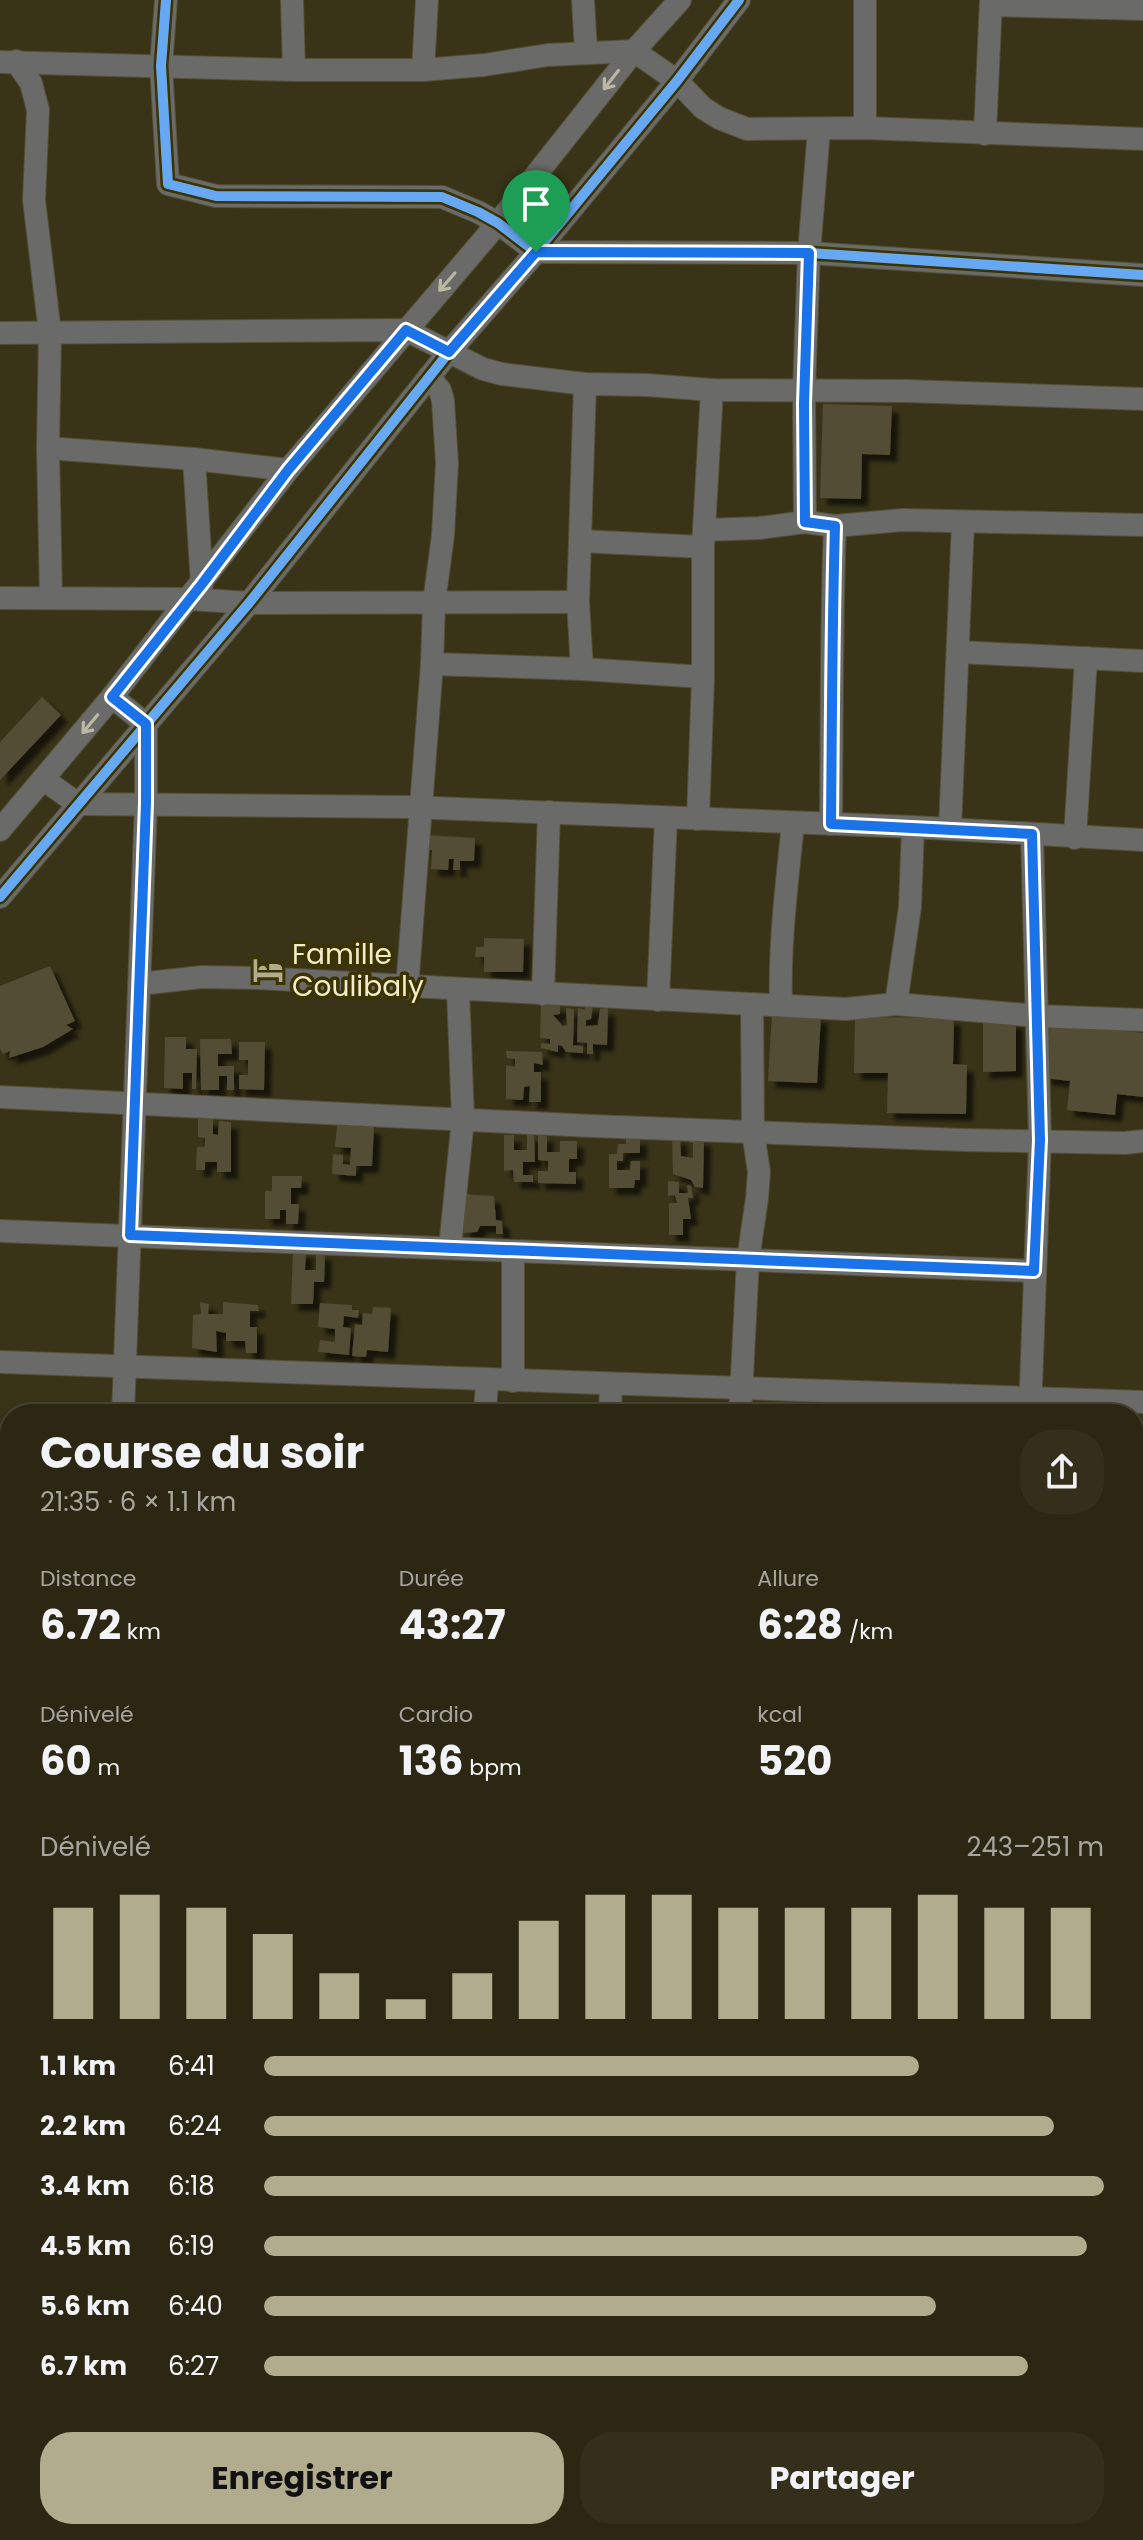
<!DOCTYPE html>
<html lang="fr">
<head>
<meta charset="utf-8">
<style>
	:root { --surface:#2b2712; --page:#332f1b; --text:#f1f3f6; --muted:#a6a59f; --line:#474432; --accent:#b1ac8d }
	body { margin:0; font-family:Poppins,sans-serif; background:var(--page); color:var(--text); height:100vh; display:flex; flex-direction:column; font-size:30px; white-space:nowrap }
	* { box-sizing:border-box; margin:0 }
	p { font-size:26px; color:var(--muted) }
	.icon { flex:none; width:44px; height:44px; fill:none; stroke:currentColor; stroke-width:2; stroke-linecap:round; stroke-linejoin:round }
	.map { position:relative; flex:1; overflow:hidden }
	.drawer { position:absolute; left:0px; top:1404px; width:1144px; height:1136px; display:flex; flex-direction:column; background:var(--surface); border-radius:32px 32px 0 0; box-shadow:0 2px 6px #0004,0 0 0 2px var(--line) }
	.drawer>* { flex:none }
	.pin { position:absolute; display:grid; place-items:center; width:68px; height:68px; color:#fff; margin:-82px -34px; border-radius:50% 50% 50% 0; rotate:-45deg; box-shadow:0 0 8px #0007 }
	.pin .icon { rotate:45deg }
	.round { display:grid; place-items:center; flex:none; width:84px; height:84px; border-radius:32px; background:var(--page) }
	.overview { display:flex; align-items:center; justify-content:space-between; height:136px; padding:0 40px }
	h1 { font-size:44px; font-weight:700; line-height:60px }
	.figures { display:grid; grid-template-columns:repeat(3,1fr); gap:12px; height:136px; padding:8px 40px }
	.figures div { display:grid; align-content:center }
	.figures b { font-size:40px; font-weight:700 }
	.figures small { font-size:22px; font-weight:400 }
	.figures p { font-size:22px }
	.chart { height:224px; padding:16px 40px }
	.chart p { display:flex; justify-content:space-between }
	.chart svg { width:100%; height:144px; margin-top:8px; stroke:var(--accent); stroke-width:6 }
	.button { display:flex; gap:16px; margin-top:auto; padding:16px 40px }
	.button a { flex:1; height:92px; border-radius:32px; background:var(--accent); color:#111; font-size:32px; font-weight:700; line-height:92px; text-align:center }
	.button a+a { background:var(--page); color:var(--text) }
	ul { padding:0 40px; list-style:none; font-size:26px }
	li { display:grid; grid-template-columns:128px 96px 1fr; align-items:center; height:60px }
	li i { height:20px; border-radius:10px; background:var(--accent) }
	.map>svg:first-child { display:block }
</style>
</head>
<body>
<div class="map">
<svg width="1143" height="2540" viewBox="0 0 1143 2540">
	<defs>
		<filter id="shadow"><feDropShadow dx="7" dy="7" stdDeviation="2" flood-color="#0009"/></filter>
	</defs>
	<rect width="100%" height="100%" fill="#393418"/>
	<g fill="#524d34" filter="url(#shadow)">
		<polygon points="823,404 892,406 890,455 862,454 861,499 820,498"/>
		<polygon points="42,697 61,715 0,780 0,742"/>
		<polygon points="425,835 475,838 474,861 460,861 460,870 453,870 454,859 449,859 448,870 431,869 432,850 424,850"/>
		<polygon points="484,938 524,939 523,972 484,972 484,957 475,957 476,947 484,947"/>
		<polygon points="50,966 75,1021 66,1025 73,1029 43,1047 9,1058 10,1051 3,1054 0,1049 0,986"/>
		<polygon points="541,1005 560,1005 560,1014 553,1015 563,1026 567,1025 566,1008 574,1009 573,1045 583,1046 583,1053 566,1052 562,1046 558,1045 558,1052 541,1048 541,1043 550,1044 550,1039 540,1038"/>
		<polygon points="585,1005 593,1005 591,1019 586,1020 586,1026 598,1025 600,1009 608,1008 607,1045 593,1044 593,1054 587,1054 587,1043 577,1042 578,1008 585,1010"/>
		<polygon points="772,1013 821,1016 817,1083 768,1081"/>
		<polygon points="855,1017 954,1018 953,1064 967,1065 966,1114 887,1113 888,1073 854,1073"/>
		<polygon points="983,1021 1016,1021 1016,1071 983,1072"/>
		<polygon points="1050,1023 1143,1033 1143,1097 1117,1094 1115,1115 1067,1110 1070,1081 1044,1078"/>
		<polygon points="165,1037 186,1037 186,1049 197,1049 196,1089 192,1089 192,1073 183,1073 183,1089 164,1088"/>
		<polygon points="200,1039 231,1039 232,1054 218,1054 218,1066 234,1066 234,1090 227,1090 227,1076 219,1076 219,1090 201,1090"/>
		<polygon points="239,1042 265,1042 264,1090 239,1089 239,1075 248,1075 248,1060 239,1060"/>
		<polygon points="506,1051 542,1052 543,1065 534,1063 534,1072 541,1072 541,1102 529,1102 530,1086 524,1087 523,1100 506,1099 506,1065 515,1067 515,1059 507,1058"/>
		<polygon points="198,1119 213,1119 213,1134 218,1135 219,1121 231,1122 231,1172 217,1172 217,1162 205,1162 205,1170 196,1170 197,1147 205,1147 205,1138 198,1137"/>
		<polygon points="337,1125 374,1127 372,1166 356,1166 356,1176 332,1174 333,1154 343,1155 343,1164 350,1165 351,1148 335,1147"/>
		<polygon points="504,1135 514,1135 514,1150 527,1150 527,1135 534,1135 535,1162 523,1162 523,1175 533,1175 533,1182 514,1182 513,1170 504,1171"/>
		<polygon points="538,1135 547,1135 547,1152 560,1152 560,1141 577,1141 577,1159 569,1159 569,1172 576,1172 576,1184 538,1183 538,1171 548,1171 548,1161 538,1160"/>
		<polygon points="680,1137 681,1156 693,1158 693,1143 689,1142 689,1137 704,1139 703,1188 695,1187 691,1180 673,1174 672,1138"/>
		<polygon points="626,1138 640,1138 640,1153 623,1153 623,1161 617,1161 617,1170 630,1170 631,1161 640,1161 640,1180 635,1180 634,1188 609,1188 609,1154 617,1154 618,1144 626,1144"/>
		<polygon points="272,1176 302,1176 301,1188 291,1188 291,1204 299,1204 298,1224 286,1224 286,1210 280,1210 280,1219 265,1219 265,1191 272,1191"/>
		<polygon points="668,1181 679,1182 679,1193 688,1193 687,1185 691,1186 693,1198 688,1198 691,1219 683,1219 683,1235 669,1235 669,1203 677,1203 675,1195 668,1196"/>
		<polygon points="464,1194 494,1196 496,1220 502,1221 503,1234 496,1234 496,1226 480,1226 477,1232 463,1233"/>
		<polygon points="293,1251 306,1251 305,1270 316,1270 316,1253 325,1253 324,1282 314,1282 313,1304 291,1304"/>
		<polygon points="200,1302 209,1304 208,1314 223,1314 223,1302 258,1305 259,1311 250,1311 250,1327 257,1327 257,1353 246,1353 245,1341 226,1341 226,1333 216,1331 217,1352 192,1348 193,1315 201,1314"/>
		<polygon points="320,1303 352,1305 352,1310 359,1310 358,1318 344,1316 343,1327 351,1328 349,1355 318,1352 320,1340 335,1342 335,1329 318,1327"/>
		<polygon points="373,1307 391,1308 388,1352 367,1350 366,1357 352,1356 355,1324 362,1325 363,1313 372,1314"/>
		<rect x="0" y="1703" width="10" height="30"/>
		<polygon points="0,1736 10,1736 8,1764 0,1764"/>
		<rect x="0" y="1768" width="10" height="32"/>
	</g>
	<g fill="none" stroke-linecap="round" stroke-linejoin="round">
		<g stroke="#545037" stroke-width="24">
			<g id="street">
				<polyline points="166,0 161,66 168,184 216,196 442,197 478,212 498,223 536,252 809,253 1143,275"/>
				<polyline points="292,0 294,70"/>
				<polyline points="583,0 586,52"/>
				<polyline points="865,0 865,128"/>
				<polyline points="991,5 1143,9"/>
				<polyline points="16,61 31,83 38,110 34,200 50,333 48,448 51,598"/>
				<polyline points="0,62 294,70 423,70 484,65 548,55 634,51 677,81 703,108 719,118 747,129 865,128 1143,139"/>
				<polyline points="423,70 427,0"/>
				<polyline points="985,134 991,0"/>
				<polyline points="0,333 406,330 483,369 502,374 585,384 647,385 712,390 907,391 1143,399"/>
				<polyline points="48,448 194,459 288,470"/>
				<polyline points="194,459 202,584"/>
				<polyline points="805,522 804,390 809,253 819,129"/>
				<polyline points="704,530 760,528 805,522 835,526 903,520 1143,525"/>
				<polyline points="580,541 703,547"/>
				<polyline points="0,598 190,599 249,603 578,602"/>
				<polyline points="958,652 1143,661"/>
				<polyline points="432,664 582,669 703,677"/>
				<polyline points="582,669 578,602 585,384"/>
				<polyline points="112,697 146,724 146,803 123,1414"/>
				<polyline points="43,779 78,804 408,807 913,827 1143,840"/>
				<polyline points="698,819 703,677 703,547 712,390"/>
				<path d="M831 824C832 725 831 626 835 526"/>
				<polyline points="950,829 963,522"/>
				<polyline points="0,830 112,697 288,470 498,223 634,51 680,0"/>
				<polyline points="1075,838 1086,658"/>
				<polyline points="0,897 249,603 449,352 536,252 677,81 739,0"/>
				<polyline points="139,984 202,977 257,978 846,1009 896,1004 1038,1016 1143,1020"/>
				<polyline points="407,988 432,664 434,603 443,535 447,463 443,401 440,390 429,377"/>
				<polyline points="543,994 549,812"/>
				<polyline points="658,1000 666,818"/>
				<path d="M781 1004C779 944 787 884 793 823"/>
				<polyline points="896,1004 910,907 913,827"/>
				<polyline points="0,1097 592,1126 964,1140 1125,1143 1143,1141"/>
				<polyline points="0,1231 1034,1271"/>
				<polyline points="450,1247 463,1119 458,990"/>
				<polyline points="0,1362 1143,1402"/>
				<polyline points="513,1381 513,1251"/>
				<polyline points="1030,1413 1040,1140 1032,834"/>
				<polyline points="485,1414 487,1380"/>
				<polyline points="610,1414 611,1384"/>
				<polyline points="740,1414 748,1260 757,1198 759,1172 753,1132 752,1004"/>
				<polyline points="0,1625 10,1625"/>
				<polyline points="1134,1788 1143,1788"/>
				<polyline points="0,1915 10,1915"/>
				<polyline points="1134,1949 1143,1949"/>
				<polyline points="0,2255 10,2255"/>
				<polyline points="1134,2344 1143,2345"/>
				<polyline points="0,2468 10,2467"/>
				<polyline points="125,2530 443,2532"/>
				<polyline points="47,2540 47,2530"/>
				<polyline points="565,2540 566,2530"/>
				<polyline points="697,2540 698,2530"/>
				<polyline points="823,2540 824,2530"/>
				<polyline points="958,2540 959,2530"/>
				<polyline points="1101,2540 1101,2530"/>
			</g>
		</g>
		<use href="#street" stroke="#6a6a68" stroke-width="22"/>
		<g stroke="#3b3300" stroke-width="15">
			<g id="cycleway">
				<polyline points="166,0 161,66 168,184 216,196 442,197 478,212 498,223 536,252 809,253 1143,275"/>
				<polyline points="0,897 249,603 449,352 536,252 677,81 739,0"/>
			</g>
		</g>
		<use href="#cycleway" stroke="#66a8f1" stroke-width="10"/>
	</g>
	<defs><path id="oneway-shaft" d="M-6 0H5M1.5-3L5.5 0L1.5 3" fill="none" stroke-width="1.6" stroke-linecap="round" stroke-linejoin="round" transform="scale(2)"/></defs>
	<g stroke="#bbb8a4">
		<use href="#oneway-shaft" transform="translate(611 80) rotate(128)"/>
		<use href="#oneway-shaft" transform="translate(447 282) rotate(131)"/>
		<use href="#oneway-shaft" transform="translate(90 724) rotate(130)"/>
	</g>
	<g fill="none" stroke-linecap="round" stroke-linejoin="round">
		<g stroke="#fff" stroke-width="16">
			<path id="route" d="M536 252 809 253 804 404 805 522 835 526C832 626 832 725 831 824L1032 834 1040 1140 1034 1271 130 1235 146 803V724L112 697 202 584 288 470 406 330 449 352Z"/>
		</g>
		<use href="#route" stroke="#1a73e8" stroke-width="10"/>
	</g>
	<defs>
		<g id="hotel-bare" transform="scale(2.4)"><path d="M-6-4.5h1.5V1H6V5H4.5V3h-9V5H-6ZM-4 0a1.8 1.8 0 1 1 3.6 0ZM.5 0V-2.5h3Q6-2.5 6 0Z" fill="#b1ac8d" stroke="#3b3300" stroke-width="2.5" paint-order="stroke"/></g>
	</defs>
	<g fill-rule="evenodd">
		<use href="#hotel-bare" x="268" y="970"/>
	</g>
	<g text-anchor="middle" stroke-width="7" stroke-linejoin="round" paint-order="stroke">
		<g font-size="28" fill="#f1eccc" stroke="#3b3300" text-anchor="start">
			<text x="292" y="964">Famille<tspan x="292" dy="32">Coulibaly</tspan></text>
		</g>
	</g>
</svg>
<div class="pin" style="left:536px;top:252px;background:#1e9e55"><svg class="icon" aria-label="arrive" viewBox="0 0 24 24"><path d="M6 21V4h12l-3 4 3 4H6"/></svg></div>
<section class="drawer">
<div class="overview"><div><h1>Course du soir</h1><p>21:35 · 6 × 1.1 km</p></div><a class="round"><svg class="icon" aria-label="share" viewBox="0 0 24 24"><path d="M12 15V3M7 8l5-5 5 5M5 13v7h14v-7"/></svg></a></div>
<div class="figures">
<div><p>Distance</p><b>6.72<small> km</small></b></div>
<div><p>Durée</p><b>43:27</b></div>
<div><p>Allure</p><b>6:28<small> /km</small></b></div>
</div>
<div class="figures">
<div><p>Dénivelé</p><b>60<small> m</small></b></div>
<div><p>Cardio</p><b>136<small> bpm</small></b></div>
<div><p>kcal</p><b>520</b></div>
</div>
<div class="chart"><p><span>Dénivelé</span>243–251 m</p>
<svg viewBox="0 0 160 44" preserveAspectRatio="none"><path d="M5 44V10M15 44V6M25 44V10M35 44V18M45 44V30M55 44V38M65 44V30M75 44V14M85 44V6M95 44V6M105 44V10M115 44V10M125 44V10M135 44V6M145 44V10M155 44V10"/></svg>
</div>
<ul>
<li><b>1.1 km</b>6:41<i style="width:78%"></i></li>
<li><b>2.2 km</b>6:24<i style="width:94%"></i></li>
<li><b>3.4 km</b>6:18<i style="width:100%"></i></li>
<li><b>4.5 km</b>6:19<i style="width:98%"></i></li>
<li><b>5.6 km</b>6:40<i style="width:80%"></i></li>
<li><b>6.7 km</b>6:27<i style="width:91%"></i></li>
</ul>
<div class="button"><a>Enregistrer</a><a>Partager</a></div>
</section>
</div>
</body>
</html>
